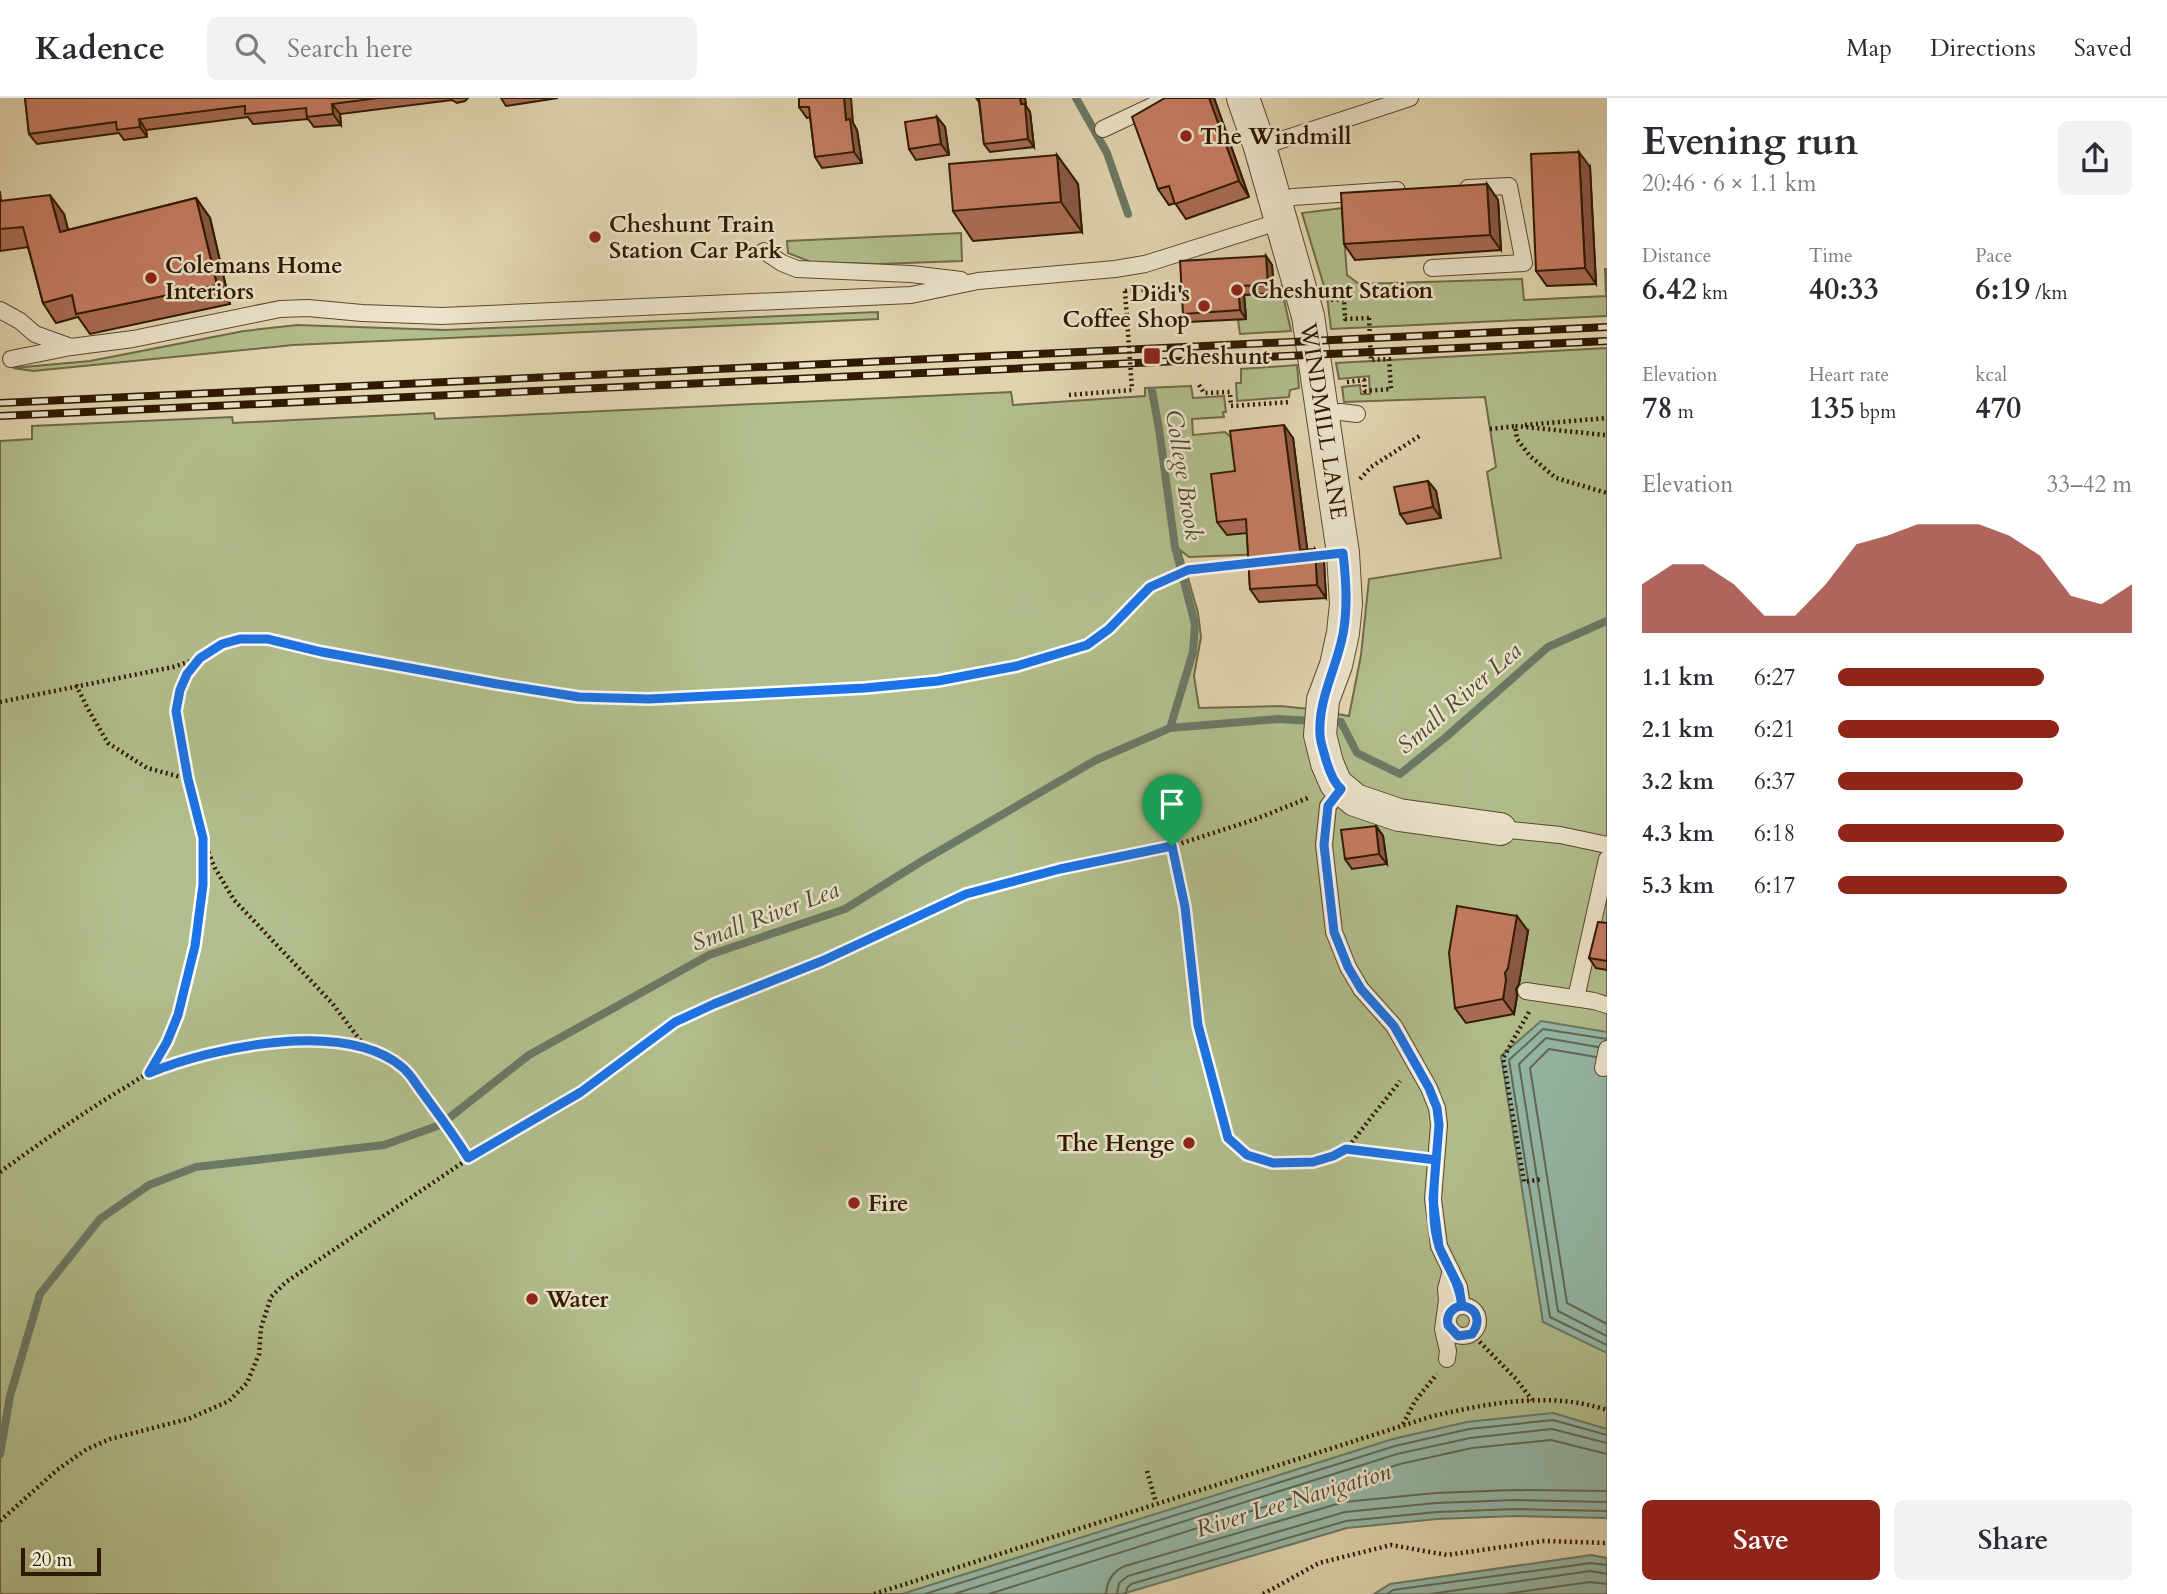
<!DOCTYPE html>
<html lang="en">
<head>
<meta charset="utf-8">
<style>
	:root { --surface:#fff; --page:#f2f2f3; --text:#2b2b33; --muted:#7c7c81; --line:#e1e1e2; --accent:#8f2418 }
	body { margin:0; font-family:Cardo,serif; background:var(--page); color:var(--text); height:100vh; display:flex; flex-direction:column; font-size:26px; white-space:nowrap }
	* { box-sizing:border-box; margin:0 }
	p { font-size:23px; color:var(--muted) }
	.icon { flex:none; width:38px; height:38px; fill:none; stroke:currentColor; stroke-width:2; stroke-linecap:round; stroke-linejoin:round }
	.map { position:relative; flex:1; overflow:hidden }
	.side { display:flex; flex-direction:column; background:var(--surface); width:560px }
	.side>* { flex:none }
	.scale { position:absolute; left:21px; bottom:18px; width:80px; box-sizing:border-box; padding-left:7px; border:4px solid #2f1900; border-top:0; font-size:19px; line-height:24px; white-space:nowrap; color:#2f1900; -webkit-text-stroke:5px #ece4cc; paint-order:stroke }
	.pin { position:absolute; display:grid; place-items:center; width:60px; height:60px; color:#fff; margin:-72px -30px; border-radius:50% 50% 50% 0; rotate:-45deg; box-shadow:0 0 7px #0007 }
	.pin .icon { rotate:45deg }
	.round { display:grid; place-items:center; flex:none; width:74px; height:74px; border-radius:10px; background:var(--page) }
	.overview { display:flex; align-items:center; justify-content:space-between; height:119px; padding:0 35px }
	h1 { font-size:38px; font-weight:700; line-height:52px }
	.metrics { display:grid; grid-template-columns:repeat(3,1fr); gap:10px; height:119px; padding:7px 35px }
	.metrics div { display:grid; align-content:center }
	.metrics b { font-size:30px; font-weight:700 }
	.metrics small { font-size:19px; font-weight:400 }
	.metrics p { font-size:19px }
	.chart { height:196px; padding:14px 35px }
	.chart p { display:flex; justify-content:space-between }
	.chart svg { width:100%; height:126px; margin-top:7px; fill:var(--accent); opacity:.7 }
	.primary-button { display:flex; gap:14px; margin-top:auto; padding:14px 35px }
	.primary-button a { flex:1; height:80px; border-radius:10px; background:var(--accent); color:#fff; font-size:28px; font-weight:700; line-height:80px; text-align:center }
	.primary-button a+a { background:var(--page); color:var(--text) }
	ul { padding:0 35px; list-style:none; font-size:23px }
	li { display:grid; grid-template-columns:112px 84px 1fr; align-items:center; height:52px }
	li i { height:18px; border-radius:9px; background:var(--accent) }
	header { display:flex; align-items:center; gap:42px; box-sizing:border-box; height:98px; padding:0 35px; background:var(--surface); border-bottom:2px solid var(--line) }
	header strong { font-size:33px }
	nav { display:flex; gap:38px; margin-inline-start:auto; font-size:24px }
	.search { width:490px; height:63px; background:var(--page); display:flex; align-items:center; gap:18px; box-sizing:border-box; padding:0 24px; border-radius:10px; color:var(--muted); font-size:26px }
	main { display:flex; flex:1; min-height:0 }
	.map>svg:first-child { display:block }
</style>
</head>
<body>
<header>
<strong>Kadence</strong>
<div class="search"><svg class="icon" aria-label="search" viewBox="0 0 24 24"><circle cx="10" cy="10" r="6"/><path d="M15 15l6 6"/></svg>Search here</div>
<nav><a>Map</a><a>Directions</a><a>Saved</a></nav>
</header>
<main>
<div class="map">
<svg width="1607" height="1496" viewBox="0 0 1607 1496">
	<rect width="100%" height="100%" fill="#e2d6b1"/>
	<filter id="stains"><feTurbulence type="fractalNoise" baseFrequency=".00286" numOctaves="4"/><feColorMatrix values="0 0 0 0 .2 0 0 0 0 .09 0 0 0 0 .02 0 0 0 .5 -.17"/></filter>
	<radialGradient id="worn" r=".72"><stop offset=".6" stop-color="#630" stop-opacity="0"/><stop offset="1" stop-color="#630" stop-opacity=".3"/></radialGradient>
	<g fill="#b2be8d" stroke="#706c46" stroke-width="2">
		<polygon points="1342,110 1347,177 1359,186 1522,181 1524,202 1606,198 1605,171 1607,171 1607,218 1331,231 1327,198 1302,115"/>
		<polygon points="961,135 962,163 878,166 811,164 788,155 787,143"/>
		<polygon points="1273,188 1281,188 1291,233 1240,236 1238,222 1246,221 1244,197 1273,195"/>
		<polygon points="878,214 878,221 293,247 33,273 13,270 90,263 244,233 297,227 445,232"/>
		<polygon points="1607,250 1607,1359 940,1496 0,1496 0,343 32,341 32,328 232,319 233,325 434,315 435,321 1011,294 1013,307 1145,298 1145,290 1191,288 1193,300 1224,298 1226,314 1223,314 1224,319 1192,321 1193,337 1225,334 1239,346 1262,433 1264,456 1189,459 1180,452 1198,515 1201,539 1194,578 1199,610 1280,608 1309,611 1349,618 1361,557 1369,481 1501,460 1487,374 1496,369 1485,299 1344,304 1342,289 1360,287 1361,296 1370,296 1369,278 1339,281 1336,265"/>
		<polygon points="1297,267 1299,290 1290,292 1289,299 1237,303 1236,285 1241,285 1241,271"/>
	</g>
	<g fill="#95b9a9" stroke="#6c7965" stroke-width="2">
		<polygon points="1541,923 1607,934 1607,1255 1543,1224 1501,958"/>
		<polygon points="1553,1315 1607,1331 1607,1420 1515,1418 1437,1421 1347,1430 1122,1496 902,1496 1393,1341 1467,1324"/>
		<polygon points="1591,1457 1607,1460 1607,1496 1374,1496 1390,1486"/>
	</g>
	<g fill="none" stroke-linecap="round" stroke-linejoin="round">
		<g stroke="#626954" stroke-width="2">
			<polyline points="1607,941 1543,931 1509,962 1550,1219 1607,1247"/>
			<polyline points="1598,949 1546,940 1519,966 1558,1213 1607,1238"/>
			<polyline points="1596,959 1549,951 1530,970 1567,1205 1607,1226"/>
			<polyline points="925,1496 1395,1348 1469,1331 1553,1322 1607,1337"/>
			<polyline points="954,1496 1397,1356 1470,1340 1552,1331 1607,1345"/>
			<polyline points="989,1496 1400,1366 1472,1350 1551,1342 1607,1356"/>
			<path d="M1106 1496C1107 1483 1113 1473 1125 1468L1344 1404 1435 1395 1514 1392 1607 1393"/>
			<polyline points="1117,1496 1119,1485 1128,1478 1345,1414 1436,1405 1515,1402 1607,1404"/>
			<polyline points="1126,1496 1127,1490 1131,1486 1346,1423 1437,1414 1515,1411 1607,1413"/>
			<polyline points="1387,1496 1393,1492 1591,1465 1607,1467"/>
			<polyline points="1430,1496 1590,1473 1607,1476"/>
			<polyline points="1505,1496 1590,1484 1607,1486"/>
		</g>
		<g stroke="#6c7965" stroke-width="8">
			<polyline points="1076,0 1107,55 1128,116"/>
			<polyline points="1152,293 1159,331 1175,449 1195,526 1193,554 1170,630"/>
			<polyline points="1326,623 1341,624 1357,655 1400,676 1446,639 1548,549 1607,523"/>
			<polyline points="0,1356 10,1298 40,1196 100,1121 149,1087 196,1069 384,1047 440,1027 529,957 709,857 845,811 922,763 1096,662 1170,630 1278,621 1313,623"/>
		</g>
		<g stroke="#5c482c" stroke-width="18">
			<g id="lane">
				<polyline points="1103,31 1169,0"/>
				<polyline points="1260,49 1410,0"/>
				<polyline points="1276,104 1293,99 1397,92"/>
				<polyline points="764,153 782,165 797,171 911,176 961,182"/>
				<polyline points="1432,170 1524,165 1509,88 1468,90"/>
				<polyline points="0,212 20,223 35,236 71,249 133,241 280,211 308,210 362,215 442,218 911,197 978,183 1115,171 1145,166 1281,123"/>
				<polyline points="11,261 71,249"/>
				<polyline points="1323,315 1341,314 1357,316"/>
				<polyline points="1341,691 1328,708 1324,747 1334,834 1348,869 1361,891 1394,928 1429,990 1437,1010 1439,1027 1433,1101 1439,1148 1459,1189 1462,1208"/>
				<polyline points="1500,731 1560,737 1607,747"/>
				<polyline points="1526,893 1594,903 1607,907"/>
				<polyline points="1576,900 1607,761"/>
				<polyline points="1603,970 1607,951"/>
				<circle cx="1463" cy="1223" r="15"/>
				<polyline points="1447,1261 1448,1253 1443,1231 1447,1202 1446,1191 1451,1172"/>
			</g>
		</g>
		<g stroke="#5c482c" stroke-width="34">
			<polyline id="street" points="1243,0 1260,49 1308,218 1343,455 1346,506 1343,535 1336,567 1323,602 1320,637 1327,665 1336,686 1355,702 1399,717 1500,731"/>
		</g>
		<g stroke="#2f1900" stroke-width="4.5" stroke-dasharray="2 3.5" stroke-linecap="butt">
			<polyline points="1125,193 1186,189"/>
			<polyline points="1331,202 1344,201 1345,221 1369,220"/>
			<polyline points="1347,284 1364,282 1365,293 1391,291 1389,261 1371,262"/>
			<polyline points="1199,287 1204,295 1230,294 1231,308 1291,304"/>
			<polyline points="1069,297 1132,292"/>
			<polyline points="1525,327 1607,320"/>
			<polyline points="1490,331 1517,328"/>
			<polyline points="1605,337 1515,328 1517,341 1530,358 1556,380 1607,395"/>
			<polyline points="1360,381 1371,369 1421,337"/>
			<polyline points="76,587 88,611 108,645 147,670 188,681"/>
			<polyline points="0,604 173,569 200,560 222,546 240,541 268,541 322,554 497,586 579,599 648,601 730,598 938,583 1017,568 1087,547 1109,531 1150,489 1165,481 1188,473 1254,464"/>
			<polyline points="204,744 215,770 234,802 332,905 366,950"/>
			<path d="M1173 748 1185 809 1198 927 1223 1026C1235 1061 1264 1067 1298 1065 1314 1064 1332 1061 1345 1051 1352 1046 1357 1037 1363 1030 1375 1014 1388 999 1400 983"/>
			<polyline points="1529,914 1503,960 1524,1084 1543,1081"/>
			<path d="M149 974C160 956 171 938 178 917 194 874 205 806 204 760 203 724 188 682 182 645 179 627 174 610 179 592 183 580 192 570 199 561"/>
			<polyline points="1347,1051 1415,1059"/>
			<path d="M0 1074C39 1046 78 1018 119 993 130 987 140 979 151 974 202 950 262 941 318 944 340 945 370 947 390 960 417 978 451 1032 468 1061"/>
			<polyline points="1472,1236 1516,1281 1532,1302"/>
			<polyline points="1403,1326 1415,1303 1437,1276"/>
			<polyline points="1147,1373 1156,1405"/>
			<polyline points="0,1423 57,1372 87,1351 110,1341 188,1321 229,1303 247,1285 259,1256 261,1230 271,1199 286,1184 468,1061 581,994 675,924 714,906 822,863 966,796 1060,771 1173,748 1256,721 1308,700"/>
			<path d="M874 1496 1433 1318C1490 1305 1550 1293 1607 1312"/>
			<polyline points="1263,1496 1319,1465 1391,1447 1447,1457 1544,1443 1607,1445"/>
		</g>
		<use href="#lane" stroke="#ece4cc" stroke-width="16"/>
		<use href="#street" stroke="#ece4cc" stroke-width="32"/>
		<g stroke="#2f1900" stroke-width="8">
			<g id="rail">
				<polyline points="0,305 1607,229"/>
				<polyline points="0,318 1607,243"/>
			</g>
		</g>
		<use href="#rail" stroke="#ece4cc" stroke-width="5" stroke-dasharray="16" stroke-linecap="butt"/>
		<g stroke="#2f1900" stroke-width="4.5" stroke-dasharray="2 3.5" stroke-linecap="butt">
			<polyline points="1125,193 1132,292"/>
			<polyline points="1369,220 1371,262"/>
		</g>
	</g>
	<g fill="#aa6c55" stroke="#2f1900" stroke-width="2">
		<polygon points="25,0 468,0 465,3 457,5 452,2 340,16 341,27 314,29 308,21 253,26 248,19 146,32 147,39 124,42 119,35 37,46 29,36"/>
		<polygon points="501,0 558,0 506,8"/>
		<polygon points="799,0 853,25 857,32 862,65 822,70 815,59 810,19 807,20 799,9"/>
		<polygon points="976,0 1025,0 1026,8 1030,14 1034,49 990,54 984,46 979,4"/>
		<polygon points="1165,0 1214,0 1249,99 1186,121 1175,105 1169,107 1158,91"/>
		<polygon points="937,19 945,29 949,57 916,62 909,51"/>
		<polygon points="1057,57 1078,86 1082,134 973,143 953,113"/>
		<polygon points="1590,69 1596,186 1547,188 1536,173"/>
		<polygon points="1487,86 1498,102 1501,152 1355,162 1344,146"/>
		<polygon points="0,93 1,103 64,116 68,132 196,100 210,120 230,206 90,236 78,219 56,225 43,205 28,149 0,153"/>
		<polygon points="1266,158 1272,167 1274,195 1244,197 1246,221 1189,224 1183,216"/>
		<polygon points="1293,340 1307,451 1324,464 1326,500 1259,504 1250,491 1247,435 1227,437 1217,424 1235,373"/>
		<polygon points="1428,383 1436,393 1441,420 1407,426 1400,416"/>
		<polygon points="1376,728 1383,738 1387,766 1352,771 1345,761"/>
		<polygon points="1607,825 1607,872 1596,870 1589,860"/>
		<polygon points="1528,833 1519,886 1516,891 1517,898 1514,916 1466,925 1455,910"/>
	</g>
	<g fill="#8b5845" stroke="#2f1900" stroke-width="2">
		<polygon points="844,0 851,0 853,25 857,32 862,65 854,54 846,22"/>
		<polygon points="1020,0 1025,0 1026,8 1030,14 1034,49 1028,41"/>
		<polygon points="1209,0 1214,0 1249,99 1239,83"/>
		<polygon points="332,6 340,16 341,27 333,16"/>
		<polygon points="937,19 945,29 949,57 941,46"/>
		<polygon points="139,21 146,32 147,39 140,29"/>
		<polygon points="1579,54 1590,69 1596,186 1585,170"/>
		<polygon points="1057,57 1078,86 1082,134 1061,104"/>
		<polygon points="1487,86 1498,102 1501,152 1490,137"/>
		<polygon points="50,97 64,116 74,154 60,134"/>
		<polygon points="196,100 210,120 230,206 217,187"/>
		<polygon points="1266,158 1272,167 1274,195 1268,187"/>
		<polygon points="1238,188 1244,197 1246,221 1240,212"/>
		<polygon points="1284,327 1293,340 1309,465 1300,452"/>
		<polygon points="1428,383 1436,393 1441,420 1433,409"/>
		<polygon points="1315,451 1324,464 1326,500 1317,487"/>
		<polygon points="1376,728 1383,738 1387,766 1379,756"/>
		<polygon points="1517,818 1528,833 1519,886 1516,891 1517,898 1514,916 1503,901 1505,875"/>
	</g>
	<g fill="#c67d63" stroke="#2f1900" stroke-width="2">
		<polygon points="25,0 378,0 332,6 333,16 307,19 306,10 245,16 245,8 139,21 140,29 117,32 116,24 29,36"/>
		<polygon points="799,0 844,0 846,22 850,21 854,54 815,59 809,9 799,9"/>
		<polygon points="979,0 1020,0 1021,6 1025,6 1028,41 984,46"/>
		<polygon points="1165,0 1209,0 1239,83 1175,106 1169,88 1158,91 1132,19"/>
		<polygon points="937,19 941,46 909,51 905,24"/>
		<polygon points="1579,54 1585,170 1536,173 1531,56"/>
		<polygon points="1057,57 1061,104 953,113 949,66"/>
		<polygon points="1487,86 1490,137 1344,146 1341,95"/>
		<polygon points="50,97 60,134 196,100 217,187 76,216 72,197 43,205 23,129 0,131 0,103"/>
		<polygon points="1266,158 1268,187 1238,188 1240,212 1183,216 1180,163"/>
		<polygon points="1284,327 1300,452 1315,451 1317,487 1250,491 1246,421 1217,424 1211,376 1235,373 1230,333"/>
		<polygon points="1428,383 1433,409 1400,416 1394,389"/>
		<polygon points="1376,728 1379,756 1345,761 1341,732"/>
		<polygon points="1457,808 1517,818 1508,870 1505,875 1506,882 1503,901 1455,910 1449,855"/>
		<polygon points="1598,824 1607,825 1607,863 1589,860"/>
	</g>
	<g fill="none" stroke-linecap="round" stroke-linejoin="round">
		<g stroke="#fff" stroke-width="14">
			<path id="route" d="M1172 748 1060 771 966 796 822 863 714 906 675 924 581 994 468 1060C454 1037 438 1016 422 994 416 986 410 975 402 969 344 921 212 949 149 975L167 944 178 917 195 848 203 787V740L188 681 176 613 180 592 187 576 200 560 222 546 240 541H268L322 554 497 586 579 599 649 601 865 590 938 583 1017 568 1087 547 1109 531 1150 489 1188 472 1343 455C1346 482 1348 509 1343 536 1337 569 1318 601 1320 636 1320 644 1324 654 1326 662 1329 672 1333 684 1341 691L1328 708 1324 747 1334 834 1348 869 1361 891 1394 928 1429 990 1437 1010 1439 1027 1433 1101 1439 1149 1459 1189 1462 1208C1478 1210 1481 1224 1472 1236L1458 1238 1448 1227C1446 1217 1452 1209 1462 1208 1459 1183 1449 1173 1440 1151 1430 1125 1434 1088 1436 1062L1346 1051 1333 1058 1313 1064 1273 1065 1247 1057 1228 1040 1198 927 1185 809 1172 748"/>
		</g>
		<use href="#route" stroke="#1a73e8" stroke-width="9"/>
	</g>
	<g fill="#8f2418" stroke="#ece4cc" stroke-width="2.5">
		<circle cx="1186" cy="38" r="7"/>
		<circle cx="595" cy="139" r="7"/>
		<circle cx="151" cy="180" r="7"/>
		<circle cx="1237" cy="192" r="7"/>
		<circle cx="1204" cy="208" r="7"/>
		<rect x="1143" y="249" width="18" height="18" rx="3.5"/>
		<circle cx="1189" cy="1045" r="7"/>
		<circle cx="854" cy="1105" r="7"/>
		<circle cx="532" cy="1201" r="7"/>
	</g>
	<g text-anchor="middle" stroke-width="5" stroke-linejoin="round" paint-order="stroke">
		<g font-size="23" font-weight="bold" fill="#2f1900" stroke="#ece4cc" text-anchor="start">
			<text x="1200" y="46">The Windmill</text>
			<text x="609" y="134">Cheshunt Train<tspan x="609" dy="26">Station Car Park</tspan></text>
			<text x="165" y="175">Colemans Home<tspan x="165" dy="26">Interiors</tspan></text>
			<text x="1251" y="200">Cheshunt Station</text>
			<text x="1190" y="203" text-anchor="end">Didi's<tspan x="1190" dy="26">Coffee Shop</tspan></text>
			<text x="1168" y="266">Cheshunt</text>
			<text x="1175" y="1053" text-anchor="end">The Henge</text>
			<text x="868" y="1113">Fire</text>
			<text x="546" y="1209">Water</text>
		</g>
		<g font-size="23" fill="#2f1900" stroke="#ece4cc">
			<text transform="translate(1324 323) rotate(81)" y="8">WINDMILL LANE</text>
		</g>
		<g font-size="24" font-style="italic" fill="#4e4933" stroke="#ece4cc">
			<text transform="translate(1184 377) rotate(81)" y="8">College Brook</text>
			<text transform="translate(1459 600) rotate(-41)" y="8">Small River Lea</text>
			<text transform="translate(765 818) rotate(-21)" y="8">Small River Lea</text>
			<text transform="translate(1293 1402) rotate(-17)" y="8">River Lee Navigation</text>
		</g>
	</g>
	<rect width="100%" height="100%" filter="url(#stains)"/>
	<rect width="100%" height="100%" fill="url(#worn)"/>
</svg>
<div class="scale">20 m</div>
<div class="pin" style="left:1172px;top:748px;background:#1e9e55"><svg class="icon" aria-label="arrive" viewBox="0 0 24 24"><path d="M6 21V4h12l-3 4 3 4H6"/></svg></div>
</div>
<section class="side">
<div class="overview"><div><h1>Evening run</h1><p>20:46 · 6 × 1.1 km</p></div><a class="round"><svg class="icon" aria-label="share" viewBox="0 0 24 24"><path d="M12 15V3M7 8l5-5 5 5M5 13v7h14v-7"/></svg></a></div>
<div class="metrics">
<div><p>Distance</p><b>6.42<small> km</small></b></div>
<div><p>Time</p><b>40:33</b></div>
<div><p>Pace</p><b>6:19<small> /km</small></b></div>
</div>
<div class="metrics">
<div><p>Elevation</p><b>78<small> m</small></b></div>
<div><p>Heart rate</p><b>135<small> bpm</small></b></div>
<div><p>kcal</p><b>470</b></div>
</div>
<div class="chart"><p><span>Elevation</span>33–42 m</p>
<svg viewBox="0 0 160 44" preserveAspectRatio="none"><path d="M0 44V27L10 20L20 20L30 27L40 38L50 38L60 27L70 13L80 10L90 6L100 6L110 6L120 10L130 17L140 31L150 34L160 27V44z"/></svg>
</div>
<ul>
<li><b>1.1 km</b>6:27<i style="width:70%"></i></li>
<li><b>2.1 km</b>6:21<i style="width:75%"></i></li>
<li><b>3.2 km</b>6:37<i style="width:63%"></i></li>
<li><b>4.3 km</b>6:18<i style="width:77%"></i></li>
<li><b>5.3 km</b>6:17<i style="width:78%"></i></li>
</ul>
<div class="primary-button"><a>Save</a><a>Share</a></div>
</section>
</main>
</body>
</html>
